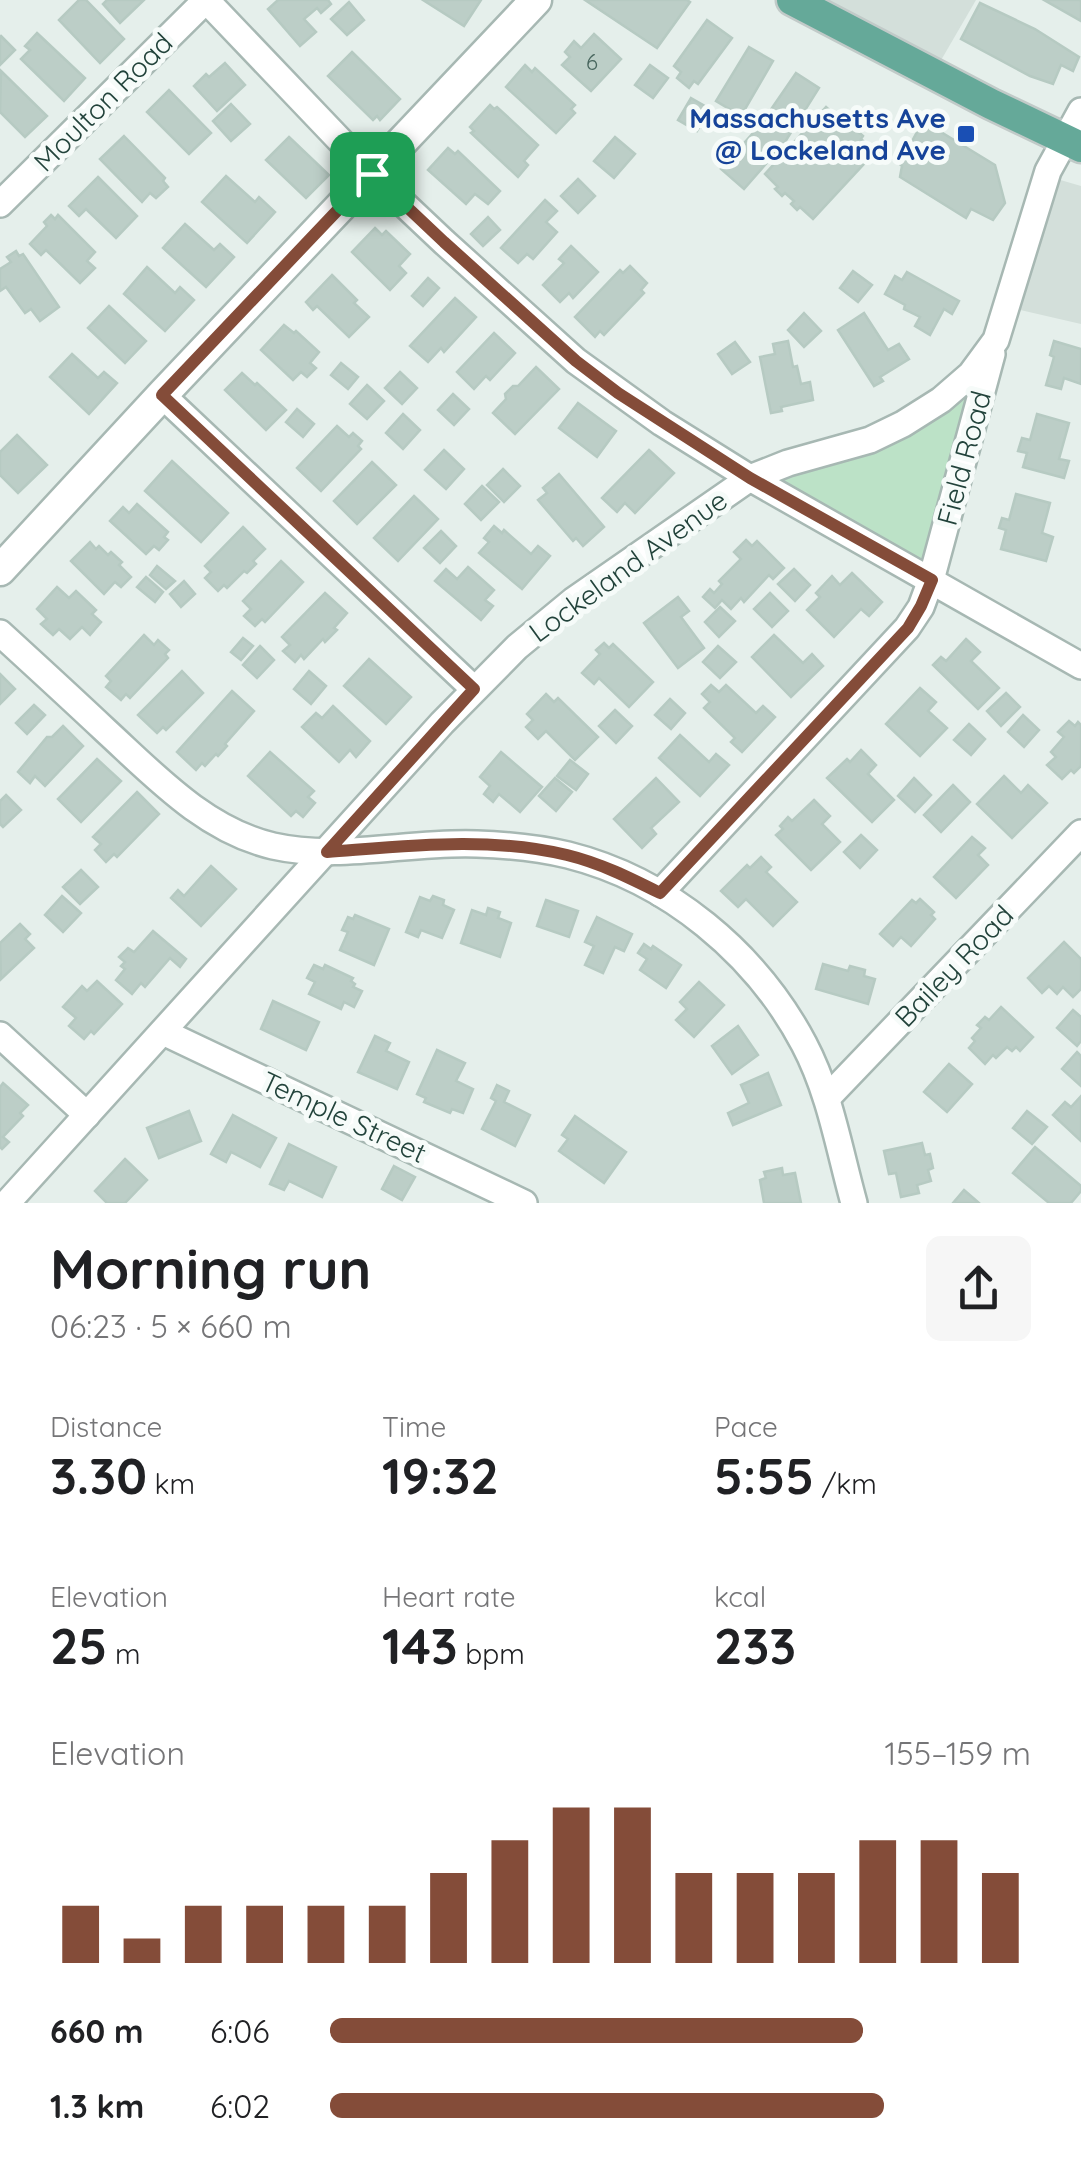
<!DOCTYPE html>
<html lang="en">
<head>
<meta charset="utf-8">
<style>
	:root { --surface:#fff; --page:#f6f6f6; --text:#202124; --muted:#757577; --accent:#844c39 }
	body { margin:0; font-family:Quicksand,sans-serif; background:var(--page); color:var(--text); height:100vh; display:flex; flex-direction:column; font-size:38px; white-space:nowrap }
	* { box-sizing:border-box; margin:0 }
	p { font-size:32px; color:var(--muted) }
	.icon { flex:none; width:55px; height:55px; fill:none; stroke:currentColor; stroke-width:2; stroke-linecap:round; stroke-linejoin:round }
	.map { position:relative; height:1203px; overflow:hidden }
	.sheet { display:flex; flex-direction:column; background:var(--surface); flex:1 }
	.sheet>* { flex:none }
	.pin { position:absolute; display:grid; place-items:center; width:85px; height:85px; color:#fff; margin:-42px; border-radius:20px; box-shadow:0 5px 15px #0006 }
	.round { display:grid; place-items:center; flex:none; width:105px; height:105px; border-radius:15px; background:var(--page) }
	.summary { display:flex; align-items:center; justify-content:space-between; height:170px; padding:0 50px }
	h1 { font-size:55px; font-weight:700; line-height:75px }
	.stats { display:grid; grid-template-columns:repeat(3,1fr); gap:15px; height:170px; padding:10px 50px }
	.stats div { display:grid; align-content:center }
	.stats b { font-size:50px; font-weight:700 }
	.stats small { font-size:28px; font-weight:400 }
	.stats p { font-size:28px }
	.chart { height:280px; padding:20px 50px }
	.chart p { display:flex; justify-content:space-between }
	.chart svg { width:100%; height:180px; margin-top:10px; stroke:var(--accent); stroke-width:6 }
	ul { padding:0 50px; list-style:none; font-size:32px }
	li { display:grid; grid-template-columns:160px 120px 1fr; align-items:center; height:75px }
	li i { height:25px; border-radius:12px; background:var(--accent) }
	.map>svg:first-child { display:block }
</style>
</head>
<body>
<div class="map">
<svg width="1081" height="1203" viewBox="0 0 1081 1203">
	<rect width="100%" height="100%" fill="#e5efeb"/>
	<g fill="#d3dfda">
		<polygon points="792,0 976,0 933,74"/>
		<polygon points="1057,179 1081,186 1081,324 1016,309 1042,238"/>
	</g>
	<polygon fill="#bce2c7" points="996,340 931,580 750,478 903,424"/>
	<g fill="#bccec7" stroke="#b6cac2" stroke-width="2.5">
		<polygon points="79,0 86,0 124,39 100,63 59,20"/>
		<polygon points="107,0 144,0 120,23 103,4"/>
		<polygon points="278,0 328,0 331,4 321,13 317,8 304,19 316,32 300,46 268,9"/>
		<polygon points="423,0 481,0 464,26"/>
		<polygon points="585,0 687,0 690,2 657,48"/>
		<polygon points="1044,0 1081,0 1081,21"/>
		<polygon points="349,2 364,20 347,35 331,19"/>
		<polygon points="980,3 1035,29 1079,57 1073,71 1061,65 1053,84 1030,76 961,39"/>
		<polygon points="707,20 732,38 698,84 694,81 689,88 677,78 681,72 674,66"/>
		<polygon points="37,33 85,78 64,101 21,59 30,50 25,46"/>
		<polygon points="594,34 621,59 591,91 562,65 570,57 565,52 574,41 581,48"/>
		<polygon points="1,36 15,50 0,65 0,37"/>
		<polygon points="749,47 773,61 741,116 716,101"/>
		<polygon points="352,52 400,99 380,120 377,116 373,120 328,76"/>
		<polygon points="225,63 245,85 217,111 194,86 206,74 209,77"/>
		<polygon points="525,65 532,72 535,68 575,105 571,109 575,113 556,133 506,87"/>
		<polygon points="650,65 668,78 653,98 635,85"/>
		<polygon points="1,71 47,116 25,137 0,112"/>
		<polygon points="796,73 819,88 785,142 744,189 721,169 761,124"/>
		<polygon points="169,90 211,133 189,154 147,112"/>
		<polygon points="691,98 710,109 697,131 678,120"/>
		<polygon points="231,104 250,124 231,141 213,121"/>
		<polygon points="490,105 494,109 497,107 538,145 524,161 528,165 518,177 471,133 474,131 470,127"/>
		<polygon points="826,107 838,118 840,115 863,136 861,139 875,152 813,219 800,207 797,210 791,204 794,201 785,193 782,196 775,189 778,187 765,174"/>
		<polygon points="923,121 995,165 1005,203 993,220 971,209 966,218 900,177 902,166 894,159 906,140 911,143"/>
		<polygon points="124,136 165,178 163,181 168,187 156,198 150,193 142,202 100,159"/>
		<polygon points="289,137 329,175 306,198 266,160"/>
		<polygon points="615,137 635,154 614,178 594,161"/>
		<polygon points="448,148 455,154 458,151 500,191 488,204 475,194 466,204 428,170"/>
		<polygon points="226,176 255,202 259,197 275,212 247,243 202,202"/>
		<polygon points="98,177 137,216 116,238 86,209 79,216 69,206"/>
		<polygon points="578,179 595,196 578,213 561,196"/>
		<polygon points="545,200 557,211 546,222 557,232 533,259 527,254 518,263 501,248"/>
		<polygon points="51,215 55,219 58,215 95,252 87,261 95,268 80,283 46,250 41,255 30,244 47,226 44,222"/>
		<polygon points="488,217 500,230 483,246 471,234"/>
		<polygon points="185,224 214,250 220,244 234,257 206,287 163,248"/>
		<polygon points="375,228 382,235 386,231 410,254 399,266 406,273 390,290 352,252"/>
		<polygon points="571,246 598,272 573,298 569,293 560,302 543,285 564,263 559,259"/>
		<polygon points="16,251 19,256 23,254 59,307 40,321 31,309 25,313 6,287 0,291 0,269 11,262 7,257"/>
		<polygon points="630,266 647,283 641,290 644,293 604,335 600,331 595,337 575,317 620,270 623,273"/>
		<polygon points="147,267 175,293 180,287 194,300 165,331 124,294"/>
		<polygon points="853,271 872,285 858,302 840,288"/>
		<polygon points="907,272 959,301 952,314 944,309 930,335 915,326 920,317 904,309 905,305 885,294 895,276 902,280"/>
		<polygon points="332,275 357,300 354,303 369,317 349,337 317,306 313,310 306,302"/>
		<polygon points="428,278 439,288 423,306 412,296"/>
		<polygon points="455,298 476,317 444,352 441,348 428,362 410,346"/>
		<polygon points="109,306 146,341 125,363 88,328"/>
		<polygon points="804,313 821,331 804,347 788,330"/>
		<polygon points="864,313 888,350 899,344 909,359 880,377 883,381 874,386 838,330"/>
		<polygon points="284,325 294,333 296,331 319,352 310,363 316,368 307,377 301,372 293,380 261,350"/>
		<polygon points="494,333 515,353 490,380 486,376 474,389 457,372"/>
		<polygon points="788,341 793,367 797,366 801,384 810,382 813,400 781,407 782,411 771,413 760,357 775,354 773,344"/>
		<polygon points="1054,341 1081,349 1081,384 1064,378 1061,389 1046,385 1054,357 1050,355"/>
		<polygon points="735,342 750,362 732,374 718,354"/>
		<polygon points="72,354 98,378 104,372 117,383 89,414 50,377"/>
		<polygon points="341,363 358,377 348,389 331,375"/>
		<polygon points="536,367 559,389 515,434 493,413 506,399 505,394 513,386 518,386"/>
		<polygon points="400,372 417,388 402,404 385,388"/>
		<polygon points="242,373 255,385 257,383 286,410 266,430 225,390"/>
		<polygon points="367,385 384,401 367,419 350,404"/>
		<polygon points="453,394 469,409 454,425 438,410"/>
		<polygon points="578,403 616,431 597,457 559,428"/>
		<polygon points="297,409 314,424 303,437 286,422"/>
		<polygon points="403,414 420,430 403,449 386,433"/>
		<polygon points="1037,414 1069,423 1059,459 1069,461 1064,478 1023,467 1027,453 1018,451 1022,438 1030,440"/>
		<polygon points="337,426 349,437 353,433 362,441 358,446 361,449 321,491 297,468"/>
		<polygon points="17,435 47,465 18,493 0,475 0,452"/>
		<polygon points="444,450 464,469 446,489 425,470"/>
		<polygon points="649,450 674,473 635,513 625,503 617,512 602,498"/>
		<polygon points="172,461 228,513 201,542 145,491"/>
		<polygon points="372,462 396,485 357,524 334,501"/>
		<polygon points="503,469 520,486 504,502 487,485"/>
		<polygon points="559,474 604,527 583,546 576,538 573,541 538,500 547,493 543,488"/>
		<polygon points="482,486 499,502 481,520 465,504"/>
		<polygon points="1016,494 1050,503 1042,533 1053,537 1046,561 1001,549 1006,530 999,528 1002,518 1009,520"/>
		<polygon points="414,496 438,519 398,561 374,538"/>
		<polygon points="137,504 168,532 164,537 168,540 159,550 154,546 146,554 110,521 123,507 129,513"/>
		<polygon points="494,526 502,533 504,530 531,554 538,546 550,556 522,589 479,553 489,542 484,538"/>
		<polygon points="243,527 265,549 253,561 256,564 247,573 244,571 227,588 224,585 218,591 205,578 211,572 205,566"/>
		<polygon points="441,531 456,546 440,563 424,548"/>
		<polygon points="746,540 752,546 757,541 784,568 773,579 769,575 744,602 741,598 731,609 722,600 715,608 703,597 710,589 714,593 722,584 719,581 741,559 734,552"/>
		<polygon points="90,542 96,549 99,546 108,555 111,552 122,562 119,565 131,577 121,587 115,582 104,594 71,561"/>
		<polygon points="281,561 303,582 265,622 262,619 255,626 244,616 251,609 243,601"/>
		<polygon points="157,566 175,581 166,589 150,575"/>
		<polygon points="468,567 494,590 485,600 493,606 481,620 435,581 446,569 457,579"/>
		<polygon points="794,569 810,585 795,601 778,584"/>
		<polygon points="852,573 882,602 869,616 861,609 834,637 807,610 820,597 816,593 832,576 840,585"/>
		<polygon points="146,577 163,592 155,602 137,587"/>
		<polygon points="184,581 195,594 181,607 170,594"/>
		<polygon points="57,587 69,598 76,591 96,610 92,614 101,622 90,635 82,627 70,639 59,629 53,635 41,624 47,619 37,609"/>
		<polygon points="325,593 347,613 334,628 337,630 325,642 323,639 304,659 301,655 295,662 283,651 290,645 282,637"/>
		<polygon points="770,593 788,611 772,627 754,609"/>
		<polygon points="678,597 689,611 681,617 704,648 678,668 644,623"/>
		<polygon points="720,607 735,621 719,637 705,622"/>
		<polygon points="144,635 154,645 158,640 169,650 165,654 168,658 130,698 126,694 121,700 106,687 111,681 106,676"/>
		<polygon points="774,635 803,663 812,654 823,666 791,697 752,657"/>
		<polygon points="243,638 253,646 241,660 231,652"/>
		<polygon points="966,639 980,652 971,661 999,688 978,709 933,665 941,657 946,661"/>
		<polygon points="604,643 609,648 613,644 653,682 629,707 599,678 594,684 582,673 600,654 596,650"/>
		<polygon points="260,646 274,660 257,678 243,665"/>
		<polygon points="718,646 736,662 720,678 703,662"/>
		<polygon points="369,659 411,697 386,724 344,686"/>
		<polygon points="182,671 203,693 166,730 163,727 157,733 138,715"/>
		<polygon points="309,671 326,686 311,704 294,689"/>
		<polygon points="0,674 15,689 0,704"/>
		<polygon points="711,685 719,692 726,685 756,713 763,706 775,717 742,752 731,742 735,738 704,708 710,702 702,694"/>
		<polygon points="920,688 936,702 928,711 947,728 920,756 886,724"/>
		<polygon points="232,691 254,711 225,744 227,746 218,756 216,754 205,766 202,763 196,770 177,752"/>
		<polygon points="1006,693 1020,707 1001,726 987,711"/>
		<polygon points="546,694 554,702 558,698 598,737 575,760 546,731 538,739 526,727 533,720 527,714"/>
		<polygon points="670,699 685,713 671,729 655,715"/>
		<polygon points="34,705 45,715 27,734 16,723"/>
		<polygon points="333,706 370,741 356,757 350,750 339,762 302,727 316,713 322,718"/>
		<polygon points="615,710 632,726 616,743 599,726"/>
		<polygon points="1023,715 1039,730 1024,747 1008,732"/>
		<polygon points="1069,721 1075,726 1078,722 1081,725 1081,766 1074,773 1071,770 1062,779 1047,765 1056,757 1051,752 1064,737 1058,732"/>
		<polygon points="969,724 985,739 971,755 954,740"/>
		<polygon points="63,726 83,746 45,786 35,776 30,783 18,772 47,737 52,737"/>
		<polygon points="680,735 709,762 716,754 729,765 700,796 659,758"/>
		<polygon points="861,750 876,765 868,774 894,800 872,822 827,778 847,759 850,762"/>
		<polygon points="270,752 314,791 308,797 315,803 303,817 296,811 291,816 248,776"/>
		<polygon points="501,752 542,787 520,812 499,794 493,802 484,794 490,786 480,777"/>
		<polygon points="97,759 121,781 81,822 58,799"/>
		<polygon points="570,760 588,774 576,790 557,776"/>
		<polygon points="1004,776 1021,793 1028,785 1047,803 1012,838 977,804"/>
		<polygon points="555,778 572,792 556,811 539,796"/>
		<polygon points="656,778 679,802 651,828 656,834 642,848 614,819"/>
		<polygon points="914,778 931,795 915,812 898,796"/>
		<polygon points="953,785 970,802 941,832 924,815"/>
		<polygon points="137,792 159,814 117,857 114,854 106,862 95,850 101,844 93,837"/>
		<polygon points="6,795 21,810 3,827 0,824 0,801"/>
		<polygon points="814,800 830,816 822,824 840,842 811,870 776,835 783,829 780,826 788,817 792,821"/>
		<polygon points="861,835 877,850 860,868 844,852"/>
		<polygon points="972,837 985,848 978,855 988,865 956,898 934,877"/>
		<polygon points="761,857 771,867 766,872 797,902 773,926 746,899 738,907 721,891 747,865 750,868"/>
		<polygon points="211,866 236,889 201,926 171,898 178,890 184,896"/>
		<polygon points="81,870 98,887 80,904 63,887"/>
		<polygon points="62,896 81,913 63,932 45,915"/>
		<polygon points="433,896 444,900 443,905 454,910 442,938 421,930 418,937 406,932 420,897 430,901"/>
		<polygon points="920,899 934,912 931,915 935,919 911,946 901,937 893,946 880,934 912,900 916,903"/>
		<polygon points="546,900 578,911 569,937 537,926"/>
		<polygon points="488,908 500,912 498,918 511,923 500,957 461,943 472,910 486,915"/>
		<polygon points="355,915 389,929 374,965 340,950 348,932 342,930 348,917 353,919"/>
		<polygon points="597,917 632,934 624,951 615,947 603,973 585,965 594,946 585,942"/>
		<polygon points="20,924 30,934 25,939 34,948 1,979 0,943"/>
		<polygon points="153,931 186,959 180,967 170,958 145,987 141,983 132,994 116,980 125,969 121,966 125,962 119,957 128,948 134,952"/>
		<polygon points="1064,942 1081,959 1081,989 1073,997 1063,987 1057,994 1049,986 1042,993 1028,978"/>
		<polygon points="644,944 651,949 653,946 681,965 666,988 640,970 647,959 638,953"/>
		<polygon points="823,964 848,971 850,966 865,970 864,976 875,979 868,1004 816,989"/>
		<polygon points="314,965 323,969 325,965 353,978 351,981 355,984 353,987 362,991 354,1007 344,1002 341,1009 309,994 315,982 307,978"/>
		<polygon points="97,981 122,1004 94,1034 91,1031 84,1039 69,1026 76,1018 63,1007 82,986 87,991"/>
		<polygon points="699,982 724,1005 694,1037 676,1020 687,1009 680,1002"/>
		<polygon points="273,1001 319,1022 306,1050 261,1029"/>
		<polygon points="1001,1007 1033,1037 1020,1051 1016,1047 1012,1051 1007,1047 996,1058 993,1055 985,1064 969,1048 975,1041 972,1038 981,1028 977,1025 985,1017 989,1020"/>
		<polygon points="1073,1010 1081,1017 1081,1041 1077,1046 1057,1028"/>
		<polygon points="738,1026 758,1055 732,1074 712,1046"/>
		<polygon points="375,1036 390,1043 386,1051 409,1062 397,1089 358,1072"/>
		<polygon points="437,1050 465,1063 456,1081 473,1089 463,1113 452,1109 450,1113 424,1102 426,1098 417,1094"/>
		<polygon points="1077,1052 1081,1056 1081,1086 1062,1069"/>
		<polygon points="949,1064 972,1084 947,1112 924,1092"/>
		<polygon points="768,1073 781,1105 733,1125 728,1113 749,1103 741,1085"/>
		<polygon points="3,1083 28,1105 20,1113 23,1116 3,1137 9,1142 2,1149 0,1147 0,1087"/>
		<polygon points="497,1085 509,1091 504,1102 530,1115 515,1146 482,1129 496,1101 491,1098"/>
		<polygon points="1081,1096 1081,1141 1053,1115 1065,1102 1071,1107"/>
		<polygon points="189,1111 201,1141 159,1158 147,1128"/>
		<polygon points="1027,1111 1047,1127 1032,1144 1013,1128"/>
		<polygon points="233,1115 276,1138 260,1167 231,1152 226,1162 211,1154"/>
		<polygon points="575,1116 626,1152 604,1183 559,1151 568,1139 562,1135"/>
		<polygon points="922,1143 925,1155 930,1154 933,1168 928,1170 931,1181 917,1185 919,1193 901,1197 896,1173 889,1174 884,1151"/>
		<polygon points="289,1144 336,1167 322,1197 289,1181 284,1190 270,1184"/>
		<polygon points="1035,1147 1081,1186 1081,1191 1071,1203 1049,1203 1013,1173"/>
		<polygon points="125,1159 147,1180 125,1203 107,1203 95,1191"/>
		<polygon points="394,1166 415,1177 402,1200 382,1189"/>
		<polygon points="782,1168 783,1175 795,1173 801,1203 764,1203 760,1180 766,1178 764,1172"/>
		<polygon points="964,1190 979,1203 953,1203"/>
	</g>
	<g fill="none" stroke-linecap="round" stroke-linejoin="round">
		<g stroke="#a7b8b3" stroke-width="30">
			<g id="minor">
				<polyline points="0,204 206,0 372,174 444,242 576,361 662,423 750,478 1081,666"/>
				<polyline points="162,395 474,689"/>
				<path d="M0 633C35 665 71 698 106 731 155 776 205 830 273 846 340 861 410 841 477 844 508 845 538 848 568 855 668 880 756 953 804 1044 830 1093 839 1149 854 1203"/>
				<polyline points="660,893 907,628 921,607 931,580 992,354"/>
				<polyline points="163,1032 524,1203"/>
				<polyline points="0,1035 87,1115"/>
				<polyline points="827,1098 1081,833"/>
				<polyline points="7,1203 442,723 517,647 574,600 750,478 788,463 870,440 903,424 941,400 971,374 996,340 1048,171 1081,111"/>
			</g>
		</g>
		<g stroke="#a7b8b3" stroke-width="35">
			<polyline id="tertiary" points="0,570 162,395 536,0"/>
		</g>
		<g stroke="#c1cac8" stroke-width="35">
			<polyline id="primary" points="792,0 991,104 1081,147"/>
		</g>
		<use href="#minor" stroke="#fff" stroke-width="25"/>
		<use href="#tertiary" stroke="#fff" stroke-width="30"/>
		<use href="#primary" stroke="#65a999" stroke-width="30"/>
	</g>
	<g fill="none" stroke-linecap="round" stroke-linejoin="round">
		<g stroke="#fff" stroke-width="20">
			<path id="route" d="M372 174 444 242 576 361 618 393 750 478 932 580 921 606 908 628 660 893C630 878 600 863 567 855 489 836 407 846 327 852L474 689 162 395Z"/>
		</g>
		<use href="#route" stroke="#844c39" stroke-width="12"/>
	</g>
	<rect fill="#1a4fb4" stroke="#f6fbf9" stroke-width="4" x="956" y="124" width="20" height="20" rx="5"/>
	<g text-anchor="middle" stroke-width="10" stroke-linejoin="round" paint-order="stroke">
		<g font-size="22" fill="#48665e">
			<text x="592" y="70">6</text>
		</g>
		<g font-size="28" fill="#22433b" stroke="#f6fbf9">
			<text transform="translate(103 102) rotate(-45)" y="10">Moulton Road</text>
			<text transform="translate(964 458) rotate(-75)" y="10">Field Road</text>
			<text transform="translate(628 566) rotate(-36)" y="10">Lockeland Avenue</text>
			<text transform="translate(954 966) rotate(-46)" y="10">Bailey Road</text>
			<text transform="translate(344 1117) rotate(25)" y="10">Temple Street</text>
		</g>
		<g font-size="28" font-weight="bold" fill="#164399" stroke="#f6fbf9" text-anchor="end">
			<text x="946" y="128">Massachusetts Ave<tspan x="946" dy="32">@ Lockeland Ave</tspan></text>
		</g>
	</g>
</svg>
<div class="pin" style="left:372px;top:174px;background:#1e9e55"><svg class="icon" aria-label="arrive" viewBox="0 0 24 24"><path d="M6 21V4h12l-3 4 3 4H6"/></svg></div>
</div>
<section class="sheet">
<div class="summary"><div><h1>Morning run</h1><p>06:23 · 5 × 660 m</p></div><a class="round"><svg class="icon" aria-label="share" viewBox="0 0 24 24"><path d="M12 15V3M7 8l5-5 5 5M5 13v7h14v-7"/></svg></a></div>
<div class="stats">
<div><p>Distance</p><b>3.30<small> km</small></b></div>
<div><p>Time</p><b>19:32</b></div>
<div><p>Pace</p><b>5:55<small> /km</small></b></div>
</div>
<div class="stats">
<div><p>Elevation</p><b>25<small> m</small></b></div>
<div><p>Heart rate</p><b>143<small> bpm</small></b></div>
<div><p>kcal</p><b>233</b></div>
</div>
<div class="chart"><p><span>Elevation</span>155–159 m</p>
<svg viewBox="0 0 160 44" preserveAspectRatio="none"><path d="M5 44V30M15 44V38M25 44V30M35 44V30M45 44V30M55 44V30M65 44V22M75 44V14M85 44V6M95 44V6M105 44V22M115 44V22M125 44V22M135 44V14M145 44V14M155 44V22"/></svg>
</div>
<ul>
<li><b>660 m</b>6:06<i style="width:76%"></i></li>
<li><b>1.3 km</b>6:02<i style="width:79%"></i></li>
</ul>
</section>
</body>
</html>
